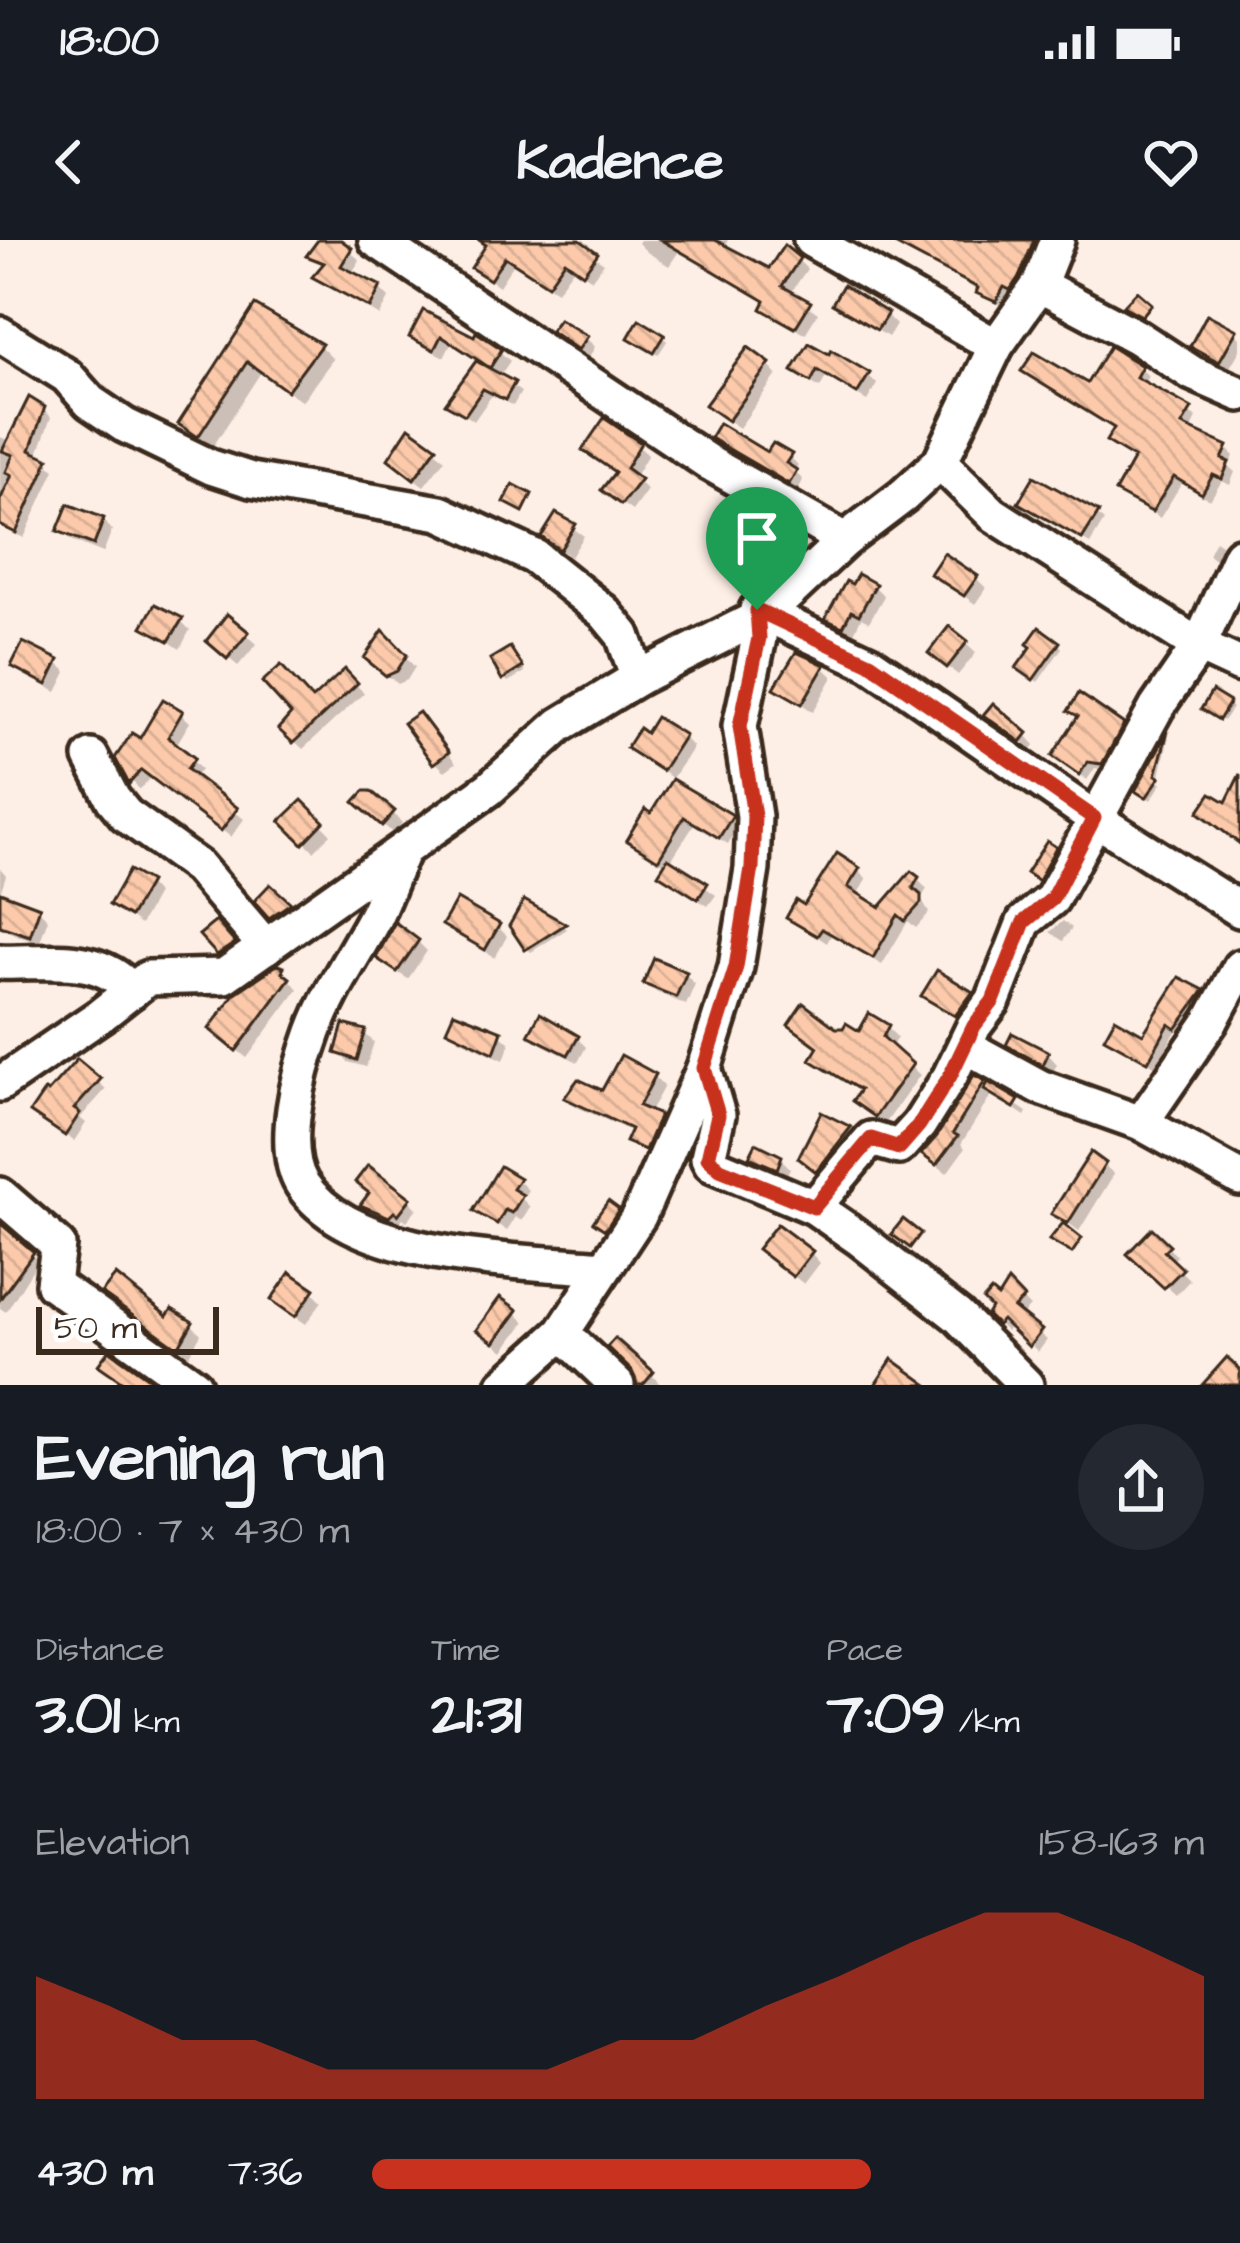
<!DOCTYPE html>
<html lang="en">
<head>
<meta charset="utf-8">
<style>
	:root { --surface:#171b24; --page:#242831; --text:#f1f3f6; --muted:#9ea1a6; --accent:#c8321e }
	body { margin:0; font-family:"Architects Daughter",sans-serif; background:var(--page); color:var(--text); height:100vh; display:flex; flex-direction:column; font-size:45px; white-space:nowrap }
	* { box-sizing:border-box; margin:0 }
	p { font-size:39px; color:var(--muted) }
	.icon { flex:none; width:66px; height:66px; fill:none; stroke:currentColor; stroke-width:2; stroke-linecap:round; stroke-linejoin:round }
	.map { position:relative; height:1145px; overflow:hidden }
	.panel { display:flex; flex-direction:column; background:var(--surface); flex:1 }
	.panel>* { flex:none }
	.scale { position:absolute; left:36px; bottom:30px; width:183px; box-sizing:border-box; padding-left:12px; border:6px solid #3b2a1e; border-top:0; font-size:33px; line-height:42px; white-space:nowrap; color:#3b2a1e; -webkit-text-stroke:9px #fff; paint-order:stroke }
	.pin { position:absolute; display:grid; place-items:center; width:102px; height:102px; color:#fff; margin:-123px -51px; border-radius:50% 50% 50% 0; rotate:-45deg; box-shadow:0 0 12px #0007 }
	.pin .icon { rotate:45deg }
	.round { display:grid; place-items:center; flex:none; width:126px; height:126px; border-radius:63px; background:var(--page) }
	.summary { display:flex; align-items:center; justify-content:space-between; height:204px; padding:0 36px }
	h1 { font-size:66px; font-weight:700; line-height:90px }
	.stats { display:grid; grid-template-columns:repeat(3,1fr); gap:18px; height:204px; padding:12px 36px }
	.stats div { display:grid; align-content:center }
	.stats b { font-size:60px; font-weight:700 }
	.stats small { font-size:33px; font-weight:400 }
	.stats p { font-size:33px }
	.chart { height:336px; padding:24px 36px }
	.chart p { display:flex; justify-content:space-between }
	.chart svg { width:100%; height:216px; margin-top:12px; fill:var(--accent); opacity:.7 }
	ul { padding:0 36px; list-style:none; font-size:39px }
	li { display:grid; grid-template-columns:192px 144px 1fr; align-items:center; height:90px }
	li i { height:30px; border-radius:15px; background:var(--accent) }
	.status { display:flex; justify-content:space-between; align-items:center; height:84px; padding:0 60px; background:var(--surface); direction:ltr }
	.status svg { height:33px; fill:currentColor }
	header { display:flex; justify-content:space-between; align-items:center; height:156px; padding:0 36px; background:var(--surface); font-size:54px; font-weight:700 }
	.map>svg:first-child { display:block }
</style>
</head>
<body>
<div class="status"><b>18:00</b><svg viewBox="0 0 49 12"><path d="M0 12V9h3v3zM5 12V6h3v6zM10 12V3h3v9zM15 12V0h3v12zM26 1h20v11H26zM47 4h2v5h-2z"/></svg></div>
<header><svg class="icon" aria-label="back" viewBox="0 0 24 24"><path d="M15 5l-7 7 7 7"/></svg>Kadence<svg class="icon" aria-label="heart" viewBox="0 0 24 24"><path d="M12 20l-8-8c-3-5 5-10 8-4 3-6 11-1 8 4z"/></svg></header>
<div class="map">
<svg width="1240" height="1145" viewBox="0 0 1240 1145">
	<defs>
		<pattern id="building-back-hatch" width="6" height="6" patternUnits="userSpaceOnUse" patternTransform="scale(3)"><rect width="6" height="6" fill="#fccaab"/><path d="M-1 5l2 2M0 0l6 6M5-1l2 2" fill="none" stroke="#d9ae93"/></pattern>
	</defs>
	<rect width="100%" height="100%" fill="#feefe6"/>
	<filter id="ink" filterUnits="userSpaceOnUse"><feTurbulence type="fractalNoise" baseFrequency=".00833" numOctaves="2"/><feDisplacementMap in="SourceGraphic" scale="24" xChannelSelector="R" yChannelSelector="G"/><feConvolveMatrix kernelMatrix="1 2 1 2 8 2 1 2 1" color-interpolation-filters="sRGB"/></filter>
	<g filter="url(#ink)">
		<g fill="#0003">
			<polygon points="321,0 336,0 360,20 351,34 379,48 389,58 380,76 317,37 325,27 310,16"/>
			<polygon points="493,0 568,0 604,23 592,39 574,27 557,51 514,23 499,46 483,35"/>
			<polygon points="640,0 728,0 725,6 770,33 798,20 807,29 790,54 818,73 805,94 773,77 764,68 767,63 679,11 669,26 647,12 638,3"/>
			<polygon points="938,0 1044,0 1018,55 1011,52 1004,68 928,19"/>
			<polygon points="835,64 886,75 896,85 888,97"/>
			<polygon points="256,69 320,106 333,119 302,161 261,132 212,208 182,184"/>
			<polygon points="424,74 500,112 510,121 499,137 521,152 513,166 492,155 474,181 449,163 479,121 451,103 444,117 423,106 413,97"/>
			<polygon points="554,91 586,98 595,107 589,117"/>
			<polygon points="1235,93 1240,98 1240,110 1229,129 1193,106"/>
			<polygon points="663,97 667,101 658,115 636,101"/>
			<polygon points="810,107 868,135 877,144 867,161 826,137 820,148 805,139 796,131"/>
			<polygon points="768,125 777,135 739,188 719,174"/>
			<polygon points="1141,128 1148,136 1143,144 1197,178 1190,192 1226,208 1234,216 1229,227 1235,232 1230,245 1222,241 1210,260 1182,243 1160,278 1119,252 1136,220 1110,201 1117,190 1088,147"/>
			<polygon points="44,170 51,177 37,217 55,229 24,298 0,287 0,197 10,201"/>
			<polygon points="605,182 648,214 634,238 647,250 632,271 614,258 617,234 594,218"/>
			<polygon points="410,192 445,219 424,246 401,229"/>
			<polygon points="714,198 768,216 790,217 798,225 794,231 803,240 798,250"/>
			<polygon points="1022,263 1097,275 1104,281 1090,304"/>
			<polygon points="557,277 584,296 571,317 555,306"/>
			<polygon points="103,280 112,290 103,313 71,300 61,290"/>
			<polygon points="762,289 766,293 758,306 745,297"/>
			<polygon points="1215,300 1227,308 1219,322 1208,314"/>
			<polygon points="778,306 804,327 783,348 762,331"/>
			<polygon points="933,333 976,338 986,348 975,364"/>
			<polygon points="874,346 884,356 869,382 861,378 853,395 828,378 854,348"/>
			<polygon points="228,378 257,404 238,426 219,410"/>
			<polygon points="181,381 190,390 180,409 146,386"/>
			<polygon points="950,390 976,413 958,435 942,422"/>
			<polygon points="383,395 415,427 407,440 398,444 377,427"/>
			<polygon points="1059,404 1062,408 1038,442 1024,431"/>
			<polygon points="514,414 525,432 508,442 504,438"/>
			<polygon points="797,415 824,428 833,437 813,472 778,447"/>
			<polygon points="57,423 67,432 57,452 24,435 14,426"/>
			<polygon points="345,433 364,453 303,509 282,489"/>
			<polygon points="1228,464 1232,468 1223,481 1209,472"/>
			<polygon points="1072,471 1122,486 1129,493 1109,530 1095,528 1087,540 1063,522 1080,479"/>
			<polygon points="181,474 190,482 175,507 201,529 194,539 244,579 231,597 151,537 139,550 119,518"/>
			<polygon points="987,475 1026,495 1035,505 1032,509"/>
			<polygon points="428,485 456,523 445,531 435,522"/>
			<polygon points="1169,496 1159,540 1162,543 1151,560 1139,551"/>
			<polygon points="647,497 683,497 693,507 672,538 630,508"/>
			<polygon points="302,564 331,594 314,611 284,581"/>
			<polygon points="368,572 393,573 402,583 393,593"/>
			<polygon points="731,576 739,584 728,604 694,584 670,622 716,655 708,666 671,643 662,634 667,626 629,600 652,577"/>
			<polygon points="1054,610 1064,619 1048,648 1030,633"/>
			<polygon points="0,628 6,635 0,653"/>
			<polygon points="858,630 867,639 856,656 881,671 917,639 927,649 921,659 929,673 916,688 908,681 882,725 831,695 827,703 789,678"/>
			<polygon points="148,644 157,654 140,685 113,665"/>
			<polygon points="271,648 298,674 281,686 258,661"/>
			<polygon points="0,656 38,669 48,679 39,704 0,688"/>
			<polygon points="525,665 564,686 567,689 531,712 527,708"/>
			<polygon points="1063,681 1072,688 1063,701 1050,692"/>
			<polygon points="445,684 498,687 507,696 495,718"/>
			<polygon points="225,694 242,714 228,723 203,696"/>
			<polygon points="418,702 427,711 408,739 389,727"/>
			<polygon points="282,730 298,749 247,818 222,798"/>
			<polygon points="685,734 695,744 686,765 656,752 647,743"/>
			<polygon points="938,734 981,764 966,784 925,755"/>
			<polygon points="1202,752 1209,759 1184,794 1177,789 1156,827 1108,797 1144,798"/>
			<polygon points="888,788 897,797 891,808 920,835 885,884 865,870 862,852 814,819 835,790 860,795"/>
			<polygon points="449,789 500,794 510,803 504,820 459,799"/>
			<polygon points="364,793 374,802 366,827 348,822 338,812"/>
			<polygon points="532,794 577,798 586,807 578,822 541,804"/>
			<polygon points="1010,804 1048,814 1057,824 1053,832"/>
			<polygon points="77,823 106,849 80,878 86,883 74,901 41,879"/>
			<polygon points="655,837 664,846 649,874 668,888 655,918 629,901 633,892 577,867 568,857 603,854"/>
			<polygon points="983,843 1027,872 1025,876 992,854 961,904 965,908 947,933 934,923"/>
			<polygon points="823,876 853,893 821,933 801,917"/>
			<polygon points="753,917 781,919 790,928 786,936 762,926"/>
			<polygon points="1104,925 1114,934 1079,991 1055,973"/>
			<polygon points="518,940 528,950 522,959 530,967 522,981 515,977 507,991 477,970"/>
			<polygon points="409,960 417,968 407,981 403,978 398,984 364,965"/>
			<polygon points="617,971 620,975 610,992 601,985"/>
			<polygon points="0,986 38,1021 6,1072 0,1068"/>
			<polygon points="1152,992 1177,1016 1171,1022 1190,1040 1176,1055 1131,1014"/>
			<polygon points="811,1013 820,1023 804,1044 771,1019"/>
			<polygon points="313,1052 322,1061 306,1084 284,1069"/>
			<polygon points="1016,1053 1030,1067 1020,1077 1047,1100 1038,1112 1012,1085 1006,1091 990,1075 999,1061"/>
			<polygon points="115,1062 191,1084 201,1094 189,1115"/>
			<polygon points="516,1073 525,1082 504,1111 489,1099"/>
			<polygon points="615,1102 652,1135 661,1145 640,1145 635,1130"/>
		</g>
		<g fill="url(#building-back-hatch)" stroke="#3b2a1e" stroke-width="3">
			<polygon points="318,0 341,0 352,8 341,26 381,46 370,68 312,37 324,23 306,16"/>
			<polygon points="479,0 580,0 598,13 583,34 565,21 548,45 505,17 490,40 471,28 486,5"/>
			<polygon points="661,0 715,0 769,28 784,5 800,18 782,46 811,62 795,88 761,69 765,61"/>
			<polygon points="887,0 1034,0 1020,35 1010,50 1004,47 996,62 976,53 978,48"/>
			<polygon points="843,45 888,73 877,90 832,64"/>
			<polygon points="1137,51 1152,64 1142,76 1123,66"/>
			<polygon points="255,65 322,104 287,151 247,122 198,197 178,184"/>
			<polygon points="423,70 474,96 476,92 502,109 490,128 441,96 434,110 409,97"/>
			<polygon points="1207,74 1237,90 1219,122 1190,106"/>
			<polygon points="559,79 588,96 578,110 550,91"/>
			<polygon points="639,79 665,95 654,113 628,98"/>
			<polygon points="809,103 829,114 831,110 870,133 857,154 817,130 811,142 792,131"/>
			<polygon points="1110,106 1142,126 1136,137 1192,168 1182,185 1228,206 1222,219 1229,222 1222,239 1213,235 1202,254 1174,237 1152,272 1115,252 1134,218 1106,201 1114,188 1021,131 1034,112 1087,143"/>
			<polygon points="748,107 770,123 728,181 705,165"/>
			<polygon points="476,121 515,142 505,160 483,149 465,175 445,164"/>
			<polygon points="29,157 45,167 30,210 49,219 16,293 0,285 0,260 12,235 6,232 13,215 2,211"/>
			<polygon points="604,178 641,203 626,228 641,239 621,265 601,250 615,232 582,210"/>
			<polygon points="719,183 767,212 773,203 792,214 786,223 797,230 789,244 710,198"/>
			<polygon points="409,187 437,207 414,239 388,219"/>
			<polygon points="1034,236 1099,272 1082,299 1018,263"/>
			<polygon points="513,244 532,254 523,272 504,262"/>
			<polygon points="68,264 104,278 94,305 57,291"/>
			<polygon points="556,273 576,284 560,310 541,297"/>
			<polygon points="749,277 764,287 753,304 737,294"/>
			<polygon points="777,302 797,315 772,340 758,331"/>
			<polygon points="944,313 978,336 964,356 930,334"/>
			<polygon points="858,334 876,344 859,375 851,371 843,387 825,379 846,341 852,344"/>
			<polygon points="155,364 183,378 169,401 142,387"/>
			<polygon points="227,374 249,392 227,419 206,401"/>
			<polygon points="949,386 968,401 947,428 928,413"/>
			<polygon points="1039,387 1060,402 1033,440 1016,428 1031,407 1027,404"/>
			<polygon points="383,390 407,415 397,431 386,436 364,418"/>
			<polygon points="23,402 59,420 47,445 11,426"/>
			<polygon points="510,407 523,427 502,440 490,419"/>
			<polygon points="796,412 825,425 802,464 774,448"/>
			<polygon points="281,425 312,459 345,429 358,443 293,503 278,489 291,474 262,442"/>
			<polygon points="1212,451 1230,462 1219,480 1201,469"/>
			<polygon points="1079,453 1124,484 1102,524 1088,522 1079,535 1052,516 1078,476 1068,471"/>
			<polygon points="163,459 183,471 168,497 195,518 187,529 238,568 221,591 141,530 129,544 115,518 132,493 140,498"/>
			<polygon points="993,463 1028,493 1021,502 983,475"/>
			<polygon points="419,472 449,512 433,524 403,483"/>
			<polygon points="656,477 685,495 662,531 626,508 639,488 646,493"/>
			<polygon points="1168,491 1156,535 1160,537 1146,558 1135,551"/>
			<polygon points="1240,534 1240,604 1198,572 1211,553 1226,562"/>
			<polygon points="672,539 733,575 719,598 684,577 658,620 626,600 645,569 651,573"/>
			<polygon points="364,551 371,551 395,571 382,586 354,562"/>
			<polygon points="302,560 324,582 303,604 280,581"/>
			<polygon points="1047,601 1056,607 1038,641 1026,633"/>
			<polygon points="837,613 860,628 848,647 880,667 911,631 919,637 913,648 921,655 921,663 905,681 898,675 873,718 822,689 817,696 786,678 796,660 804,665"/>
			<polygon points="668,618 708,643 698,659 658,634"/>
			<polygon points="129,630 150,642 130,677 109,665"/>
			<polygon points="270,644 291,663 269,678 254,661"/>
			<polygon points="0,652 40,667 30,696 0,686"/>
			<polygon points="457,659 500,684 485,710 442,685"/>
			<polygon points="524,660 566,684 525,710 509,686"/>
			<polygon points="216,681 235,703 217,715 199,695"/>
			<polygon points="395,682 419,700 397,732 376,718"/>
			<polygon points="654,718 687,732 676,757 643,744"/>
			<polygon points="277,725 284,727 282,732 290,738 236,811 209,789 234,754"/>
			<polygon points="937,730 973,752 955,776 921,756"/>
			<polygon points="1179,737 1204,750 1176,789 1169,784 1148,822 1104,798 1115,778 1143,794"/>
			<polygon points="803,763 836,788 843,788 846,783 859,791 869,773 889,785 883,797 913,824 875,877 852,861 860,850 810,820 818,807 788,785"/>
			<polygon points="454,772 502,791 494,813 446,790"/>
			<polygon points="540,773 579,796 568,815 528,795"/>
			<polygon points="343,784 366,790 357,820 335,813"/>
			<polygon points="1012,793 1049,812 1043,825 1006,805"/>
			<polygon points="621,815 656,834 639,866 660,875 645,910 625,902 631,889 564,858 578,839 602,850"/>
			<polygon points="77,819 101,839 74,869 80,873 65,896 30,872 45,850 48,852"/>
			<polygon points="974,835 985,841 953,893 958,896 936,925 921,914 937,896"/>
			<polygon points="988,842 1019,860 1014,868 984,850"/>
			<polygon points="821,872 851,887 816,932 798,918"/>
			<polygon points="756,903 782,916 777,929 749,917"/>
			<polygon points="1091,912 1106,923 1068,983 1051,974"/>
			<polygon points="368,925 411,958 398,975 394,972 389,977 360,965 369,953 355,942"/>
			<polygon points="500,926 520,938 513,949 523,955 512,973 505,970 497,984 473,971"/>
			<polygon points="608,961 619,969 605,990 593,982"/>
			<polygon points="903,979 921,993 910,1008 891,994"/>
			<polygon points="0,983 34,1012 0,1059"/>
			<polygon points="1063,983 1082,998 1072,1013 1049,1000"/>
			<polygon points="777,984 813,1011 793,1037 757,1009"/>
			<polygon points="1152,988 1170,1005 1164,1011 1183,1029 1164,1048 1127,1014"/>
			<polygon points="290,1032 315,1049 295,1077 271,1060"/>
			<polygon points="116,1035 167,1076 172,1069 193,1082 178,1108 101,1053"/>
			<polygon points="1008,1041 1024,1058 1014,1068 1042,1090 1029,1107 1002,1080 997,1085 987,1075 991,1068 983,1060 991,1051 998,1057"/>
			<polygon points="500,1057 518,1070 494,1103 476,1090"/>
			<polygon points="615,1098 654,1132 643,1145 637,1145 632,1131 607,1107"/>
			<polygon points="109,1110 157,1144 156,1145 127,1145 98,1125"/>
			<polygon points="1227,1117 1240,1129 1240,1145 1202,1145"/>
			<polygon points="892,1119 928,1145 875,1145"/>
		</g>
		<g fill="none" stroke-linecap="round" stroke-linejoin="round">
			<g stroke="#3b2a1e" stroke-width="42">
				<g id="minor">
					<polyline points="376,0 711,224 845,300"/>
					<polyline points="811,0 996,106"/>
					<polyline points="1039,45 1137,97 1192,133 1240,154"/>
					<polyline points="0,94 67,136 90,162 124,185 211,227 251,240 440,273 535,317 604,372 623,395 638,438"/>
					<polyline points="940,222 993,274 1199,406 1240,425"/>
					<polyline points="91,517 113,559 126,575 198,627 266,707"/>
					<path d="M403 610C393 632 385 656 374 678 354 716 329 751 314 792 300 830 279 907 302 944 354 1022 519 1020 603 1028"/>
					<path d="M0 722C46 724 98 711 132 751"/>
					<polyline points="965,806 1040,847 1141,883 1240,938"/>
					<polyline points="704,828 718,875 708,918 711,924 814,967 860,999 958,1076 1026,1145"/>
					<polyline points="0,844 101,775 148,738 224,736 489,549 560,485 638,438 755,379 757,370 870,423 1094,578 1240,670"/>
					<polyline points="1141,883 1211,781 1240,727"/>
					<polyline points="0,955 58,1005 53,1044 194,1145"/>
					<polyline points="814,967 871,899 899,907 919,885 950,836 974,786 993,761 1024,682 1052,659 1157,467 1199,406 1240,315"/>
					<polyline points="562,1093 617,1145"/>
					<polyline points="504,1145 562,1093 639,976 704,828 736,727 752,629 754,576 740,486 759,398 757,370 779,362 845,300 903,256 940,222 996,106 1039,45 1057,0"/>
				</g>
			</g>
			<use href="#minor" stroke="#fff" stroke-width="33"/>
		</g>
	</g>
	<g fill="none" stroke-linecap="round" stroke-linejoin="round" filter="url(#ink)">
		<g stroke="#fff" stroke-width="24">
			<polygon id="route" points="757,370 870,423 1094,578 1052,659 1024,682 993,761 974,786 950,836 919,885 899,908 871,899 814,967 720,929 708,918 718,875 704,828 736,727 752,628 754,576 740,486 759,398"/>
		</g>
		<use href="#route" stroke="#c8321e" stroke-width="15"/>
	</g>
</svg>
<div class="scale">50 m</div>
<div class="pin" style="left:757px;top:370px;background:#1e9e55"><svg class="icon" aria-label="arrive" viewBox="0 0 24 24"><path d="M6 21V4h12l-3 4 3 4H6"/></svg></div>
</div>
<section class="panel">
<div class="summary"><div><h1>Evening run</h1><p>18:00 · 7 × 430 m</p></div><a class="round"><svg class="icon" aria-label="share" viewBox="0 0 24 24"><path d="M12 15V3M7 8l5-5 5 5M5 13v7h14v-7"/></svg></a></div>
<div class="stats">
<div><p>Distance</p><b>3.01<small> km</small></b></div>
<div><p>Time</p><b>21:31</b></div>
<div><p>Pace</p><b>7:09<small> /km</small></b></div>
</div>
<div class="chart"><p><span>Elevation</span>158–163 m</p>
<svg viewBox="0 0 160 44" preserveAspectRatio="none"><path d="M0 44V19L10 25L20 32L30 32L40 38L50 38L60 38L70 38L80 32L90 32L100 25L110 19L120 12L130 6L140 6L150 12L160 19V44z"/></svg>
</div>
<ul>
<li><b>430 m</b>7:36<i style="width:60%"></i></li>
</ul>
</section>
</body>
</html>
